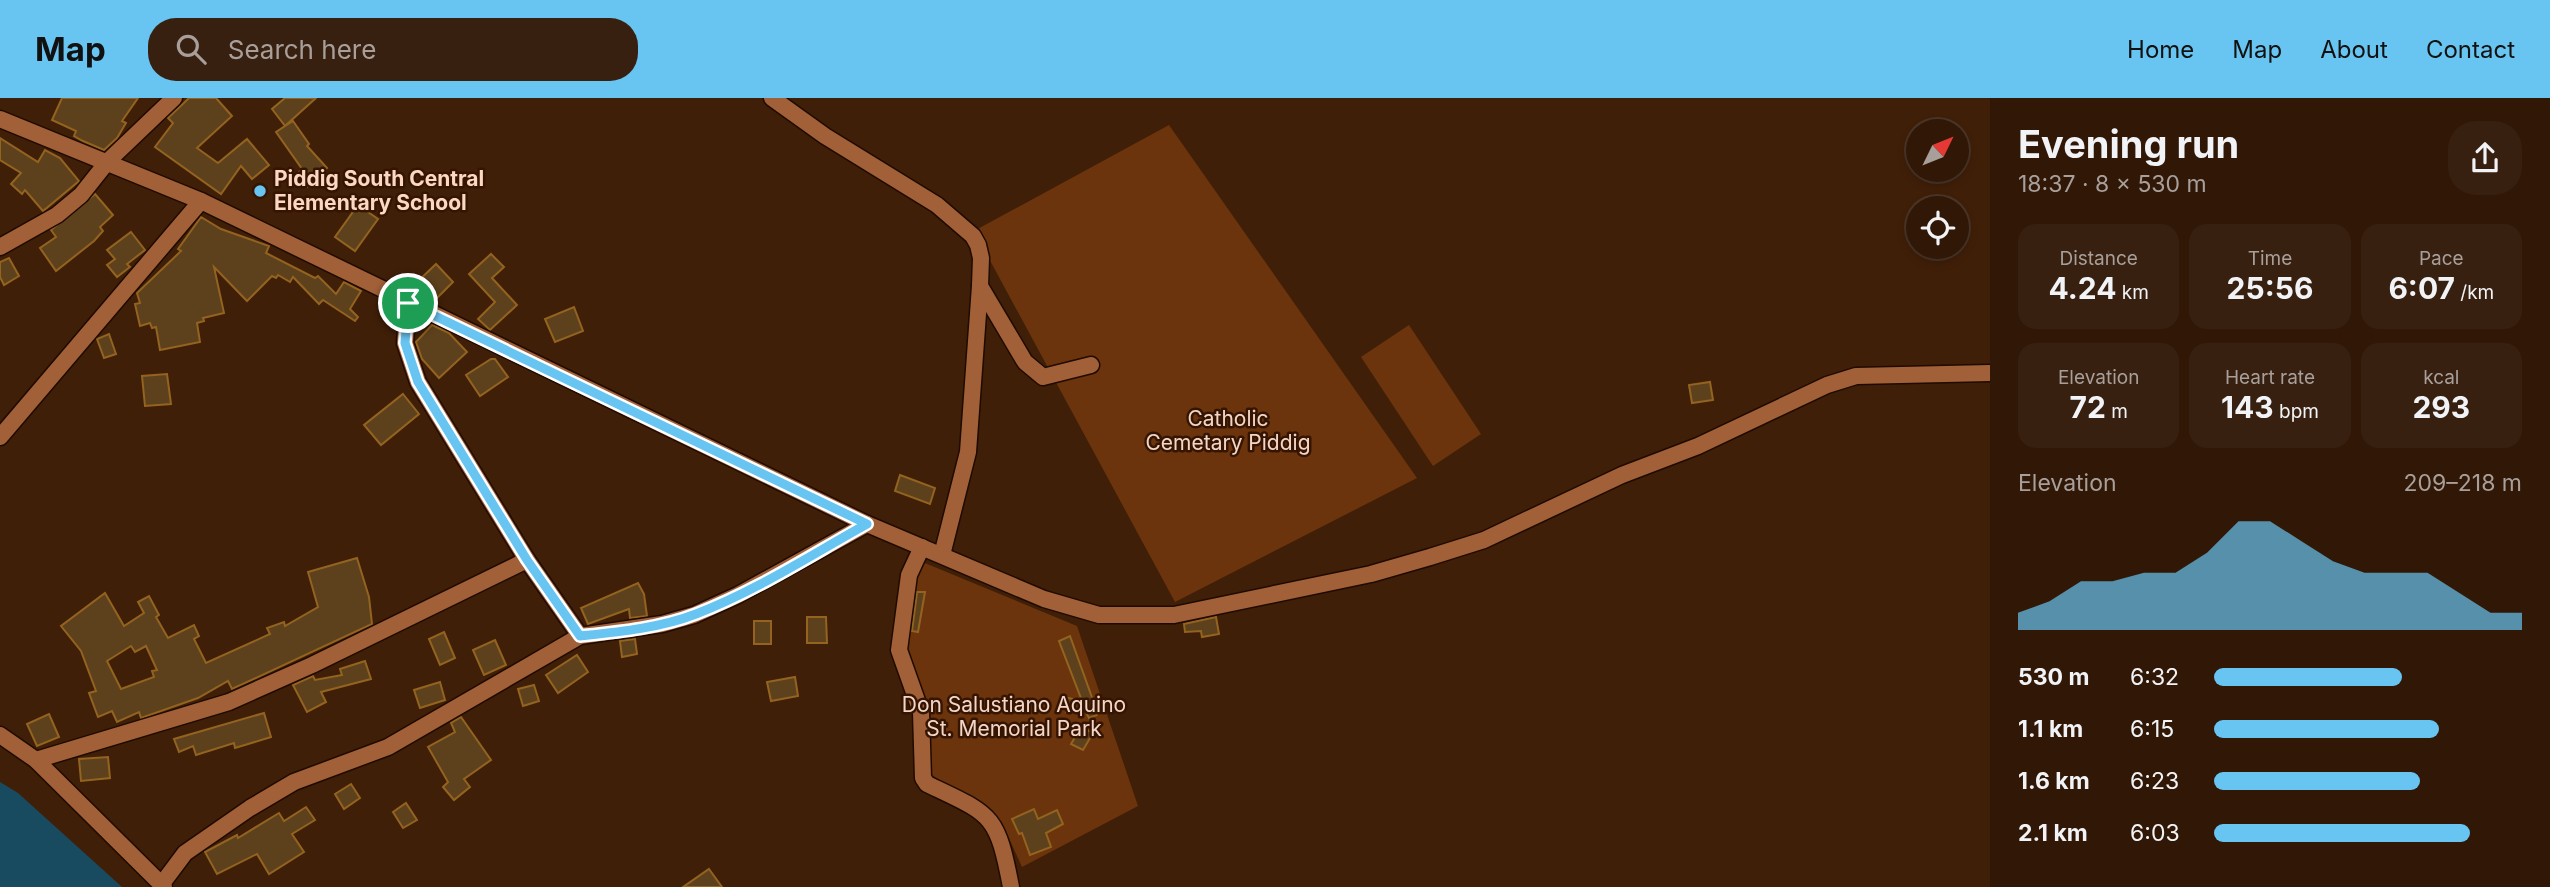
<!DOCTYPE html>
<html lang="en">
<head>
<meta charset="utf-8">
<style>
	:root { --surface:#301706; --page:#382010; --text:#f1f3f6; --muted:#a89f9b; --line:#4b3628; --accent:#68c4f0 }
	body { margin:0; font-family:Inter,sans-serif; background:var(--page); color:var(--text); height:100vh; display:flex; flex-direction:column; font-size:26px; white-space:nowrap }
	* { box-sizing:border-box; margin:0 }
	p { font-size:23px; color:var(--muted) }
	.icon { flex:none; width:38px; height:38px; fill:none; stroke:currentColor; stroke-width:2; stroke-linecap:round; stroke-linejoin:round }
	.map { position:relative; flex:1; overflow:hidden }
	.panel { display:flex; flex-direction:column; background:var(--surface); width:560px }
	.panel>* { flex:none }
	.needle { width:46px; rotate:47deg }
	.fabs { position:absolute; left:1906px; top:21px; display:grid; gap:14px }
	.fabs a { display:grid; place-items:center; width:63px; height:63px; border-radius:50%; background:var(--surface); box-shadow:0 4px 10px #0003,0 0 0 2px var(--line); font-size:35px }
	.pin { position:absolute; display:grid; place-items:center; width:60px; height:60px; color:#fff; margin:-30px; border:4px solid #fff; border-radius:50%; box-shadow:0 2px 7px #0007 }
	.round { display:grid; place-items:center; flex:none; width:74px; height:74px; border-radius:28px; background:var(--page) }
	.headline { display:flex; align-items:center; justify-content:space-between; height:119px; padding:0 28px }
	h1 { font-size:38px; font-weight:700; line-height:52px }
	.figures { display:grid; grid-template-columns:repeat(3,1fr); gap:10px; height:119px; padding:7px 28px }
	.figures div { display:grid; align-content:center; border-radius:18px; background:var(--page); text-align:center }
	.figures b { font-size:30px; font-weight:700 }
	.figures small { font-size:19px; font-weight:400 }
	.figures p { font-size:19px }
	.chart { height:196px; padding:14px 28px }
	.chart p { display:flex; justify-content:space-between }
	.chart svg { width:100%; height:126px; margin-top:7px; fill:var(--accent); opacity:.7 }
	ul { padding:0 28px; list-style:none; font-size:23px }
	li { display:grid; grid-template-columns:112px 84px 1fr; align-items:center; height:52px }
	li i { height:18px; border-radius:9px; background:var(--accent) }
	header { display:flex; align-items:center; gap:42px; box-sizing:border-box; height:98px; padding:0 35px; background:var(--accent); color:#111 }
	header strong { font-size:33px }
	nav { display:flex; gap:38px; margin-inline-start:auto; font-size:24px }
	.search { width:490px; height:63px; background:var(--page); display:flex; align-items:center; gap:18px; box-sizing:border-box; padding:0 24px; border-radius:28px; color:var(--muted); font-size:26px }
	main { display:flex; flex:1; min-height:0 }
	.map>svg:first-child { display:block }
</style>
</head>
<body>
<header>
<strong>Map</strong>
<div class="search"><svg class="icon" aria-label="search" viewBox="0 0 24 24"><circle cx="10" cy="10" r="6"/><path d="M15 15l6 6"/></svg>Search here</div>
<nav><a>Home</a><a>Map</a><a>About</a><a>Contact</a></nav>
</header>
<main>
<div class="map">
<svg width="1990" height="789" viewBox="0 0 1990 789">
	<rect width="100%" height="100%" fill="#401f08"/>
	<g fill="#6b340c">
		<polygon points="1169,27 1417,380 1175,504 974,133"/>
		<polygon points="1409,227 1481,336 1433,368 1361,259"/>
		<polygon points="920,463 1077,528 1138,708 1022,769 1003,727 992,713 930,676 902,555"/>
	</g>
	<polygon fill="#184a60" points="0,684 18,695 122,789 0,789"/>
	<g fill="#5d411d" stroke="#93631f" stroke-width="2" fill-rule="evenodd">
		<polygon points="62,0 138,0 122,23 126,25 117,40 104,52 83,43 74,38 76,33 52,22"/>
		<polygon points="189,0 216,0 232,18 197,50 218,65 247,41 269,67 252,81 241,68 221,96 155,49 173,25 168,20"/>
		<polygon points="285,0 316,0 285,28 293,23 309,46 307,48 327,70 307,89 296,77 302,71 276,34 285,28 272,11"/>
		<polygon points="0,40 38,64 45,52 60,60 79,83 43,113 25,92 22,96 11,86 21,75 0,62"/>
		<polygon points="95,96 113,117 100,129 103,133 94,143 56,173 40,150 56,139 51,132"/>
		<polygon points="358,107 378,121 355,153 335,139"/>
		<polygon points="201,119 221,131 269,148 266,155 315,180 318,178 336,196 344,184 361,193 350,211 358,219 355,223 323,202 319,206 293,179 290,184 278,177 276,180 272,178 247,203 214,169 224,215 203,220 204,223 197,225 200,244 160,252 156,229 152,230 150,225 140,228 135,206 140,205 137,195 181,153 178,151"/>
		<polygon points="131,134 145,152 127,166 130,169 117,179 107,167 115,161 107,152"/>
		<polygon points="491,156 504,169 492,180 517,207 490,232 478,221 495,204 469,176"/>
		<polygon points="9,160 19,178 4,187 0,179 0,164"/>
		<polygon points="436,166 453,184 433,204 414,187"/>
		<polygon points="574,209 583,233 555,244 545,221"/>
		<polygon points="432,227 449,235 467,254 439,280 422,261 416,244"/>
		<polygon points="109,236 116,256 104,260 97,241"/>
		<polygon points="491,261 495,261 508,279 480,298 466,277"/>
		<polygon points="167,276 171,306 145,308 142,278"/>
		<polygon points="1710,284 1713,302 1692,305 1689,287"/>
		<polygon points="403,296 419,316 381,347 364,327"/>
		<polygon points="900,377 935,390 930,406 895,393"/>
		<path d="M357 460 369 499 372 526 232 591 228 583 198 600 141 620 139 614 117 624 112 613 98 619 89 595 96 593 81 553 61 528 105 495 124 528 144 515 138 504 149 498 159 517 156 519 168 540 194 527 199 538 194 541 206 565 270 536 267 530 284 524 285 528 318 509 308 474ZM131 548 135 554 146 548 157 572 152 573 154 579 121 591 107 563Z"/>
		<polygon points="638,485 644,496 647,518 630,520 629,511 588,526 581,510"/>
		<polygon points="917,494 925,494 918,534 912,533"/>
		<polygon points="807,519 826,519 827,545 807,545"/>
		<polygon points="1216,519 1219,536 1202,539 1201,533 1185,534 1184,526"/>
		<rect x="754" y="523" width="17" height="23"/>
		<polygon points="444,534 455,560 440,567 429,541"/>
		<polygon points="1070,538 1094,605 1107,608 1095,611 1097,617 1089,620 1086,614 1066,614 1068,600 1082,603 1059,543"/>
		<polygon points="635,541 637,556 622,559 620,543"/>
		<polygon points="495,542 506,567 484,577 473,552"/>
		<polygon points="577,557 588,574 558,595 546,577"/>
		<polygon points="365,563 371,581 321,594 326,604 307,614 293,587 313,578 315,582 342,577 340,571"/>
		<polygon points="795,579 798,598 771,603 767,584"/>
		<polygon points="440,584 445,602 420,610 414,592"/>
		<polygon points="534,587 539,603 523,608 518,591"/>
		<polygon points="264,615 271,639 235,650 234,645 196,657 193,648 179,654 174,641"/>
		<polygon points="49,616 59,639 37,648 27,626"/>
		<polygon points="461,619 491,662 464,681 470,689 454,702 443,689 448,684 428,649 455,634 451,625"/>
		<polygon points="1081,629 1093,635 1083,652 1071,646"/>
		<polygon points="108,659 110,680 81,683 79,661"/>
		<polygon points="351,686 360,700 344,711 335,696"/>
		<polygon points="406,705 417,722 403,730 393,714"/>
		<polygon points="306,709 315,722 292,736 304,754 269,776 257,756 217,776 205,754 237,737 238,740 279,715 284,723"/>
		<polygon points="1034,711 1038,721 1057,712 1063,726 1046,735 1051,749 1030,757 1022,735 1019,736 1012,721"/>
		<polygon points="709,771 722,789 683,789"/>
	</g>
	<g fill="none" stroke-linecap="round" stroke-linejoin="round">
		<g stroke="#1f0b02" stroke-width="19">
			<g id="minor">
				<polyline points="772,0 825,38 937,107 973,138 978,147 981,160 980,188 968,354 942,457"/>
				<polyline points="0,21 201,103 867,426 1044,501 1099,517 1174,517 1371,476 1430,459 1484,442 1622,377 1698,348 1827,287 1856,278 1990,275"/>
				<polyline points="0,149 57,117 81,97 108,63 174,0"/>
				<polyline points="980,188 1025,264 1043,279 1091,267"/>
				<polyline points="408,206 405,245 418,284 527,462 580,538"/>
				<polyline points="0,339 201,103"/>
				<path d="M922 449 909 477 899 552 921 614 923 680 927 686C992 717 997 715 1011 789"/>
				<polyline points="0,637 36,662 164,789"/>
				<polyline points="36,662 229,604 312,567 527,462"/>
				<polyline points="161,787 185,755 250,710 294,684 388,649 580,538 662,526 694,517 738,497 867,426"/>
			</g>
		</g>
		<use href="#minor" stroke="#a26038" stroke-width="16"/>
	</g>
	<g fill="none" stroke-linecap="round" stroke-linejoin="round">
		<g stroke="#fff" stroke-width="14">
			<path id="route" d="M408 205 867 426C811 457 756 493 696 516 660 530 618 534 580 538L527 462 418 284 405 245Z"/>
		</g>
		<use href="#route" stroke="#68c4f0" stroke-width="9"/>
	</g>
	<circle fill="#68c4f0" stroke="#351501" stroke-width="2.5" cx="260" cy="93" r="7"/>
	<g text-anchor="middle" stroke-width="5" stroke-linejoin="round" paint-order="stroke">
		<g font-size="21" font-weight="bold" fill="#fcd7c2" stroke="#351501" text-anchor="start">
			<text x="274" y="88">Piddig South Central<tspan x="274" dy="24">Elementary School</tspan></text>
		</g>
		<g font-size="21" fill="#f3d6c7" stroke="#351501">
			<text x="1228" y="328">Catholic<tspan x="1228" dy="24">Cemetary Piddig</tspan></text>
			<text x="1014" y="614">Don Salustiano Aquino<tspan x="1014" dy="24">St. Memorial Park</tspan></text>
		</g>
	</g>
</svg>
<div class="fabs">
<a><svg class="needle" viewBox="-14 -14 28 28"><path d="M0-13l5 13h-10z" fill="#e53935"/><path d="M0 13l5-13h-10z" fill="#a89f9b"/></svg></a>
<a><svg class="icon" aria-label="locate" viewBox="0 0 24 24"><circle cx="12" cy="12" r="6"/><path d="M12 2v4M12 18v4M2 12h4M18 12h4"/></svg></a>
</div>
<div class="pin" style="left:408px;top:205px;background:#1e9e55"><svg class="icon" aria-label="arrive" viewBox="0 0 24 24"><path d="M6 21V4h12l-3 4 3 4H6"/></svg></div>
</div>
<section class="panel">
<div class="headline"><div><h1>Evening run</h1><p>18:37 · 8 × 530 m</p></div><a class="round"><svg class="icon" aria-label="share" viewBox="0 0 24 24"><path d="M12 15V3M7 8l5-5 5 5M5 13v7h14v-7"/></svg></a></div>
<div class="figures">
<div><p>Distance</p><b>4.24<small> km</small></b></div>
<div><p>Time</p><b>25:56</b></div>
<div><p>Pace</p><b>6:07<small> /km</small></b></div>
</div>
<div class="figures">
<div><p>Elevation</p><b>72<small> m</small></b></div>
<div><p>Heart rate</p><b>143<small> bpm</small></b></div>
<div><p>kcal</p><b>293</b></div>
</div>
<div class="chart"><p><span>Elevation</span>209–218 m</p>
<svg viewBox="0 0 160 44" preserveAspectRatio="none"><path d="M0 44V38L10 34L20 27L30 27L40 24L50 24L60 17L70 6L80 6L90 13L100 20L110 24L120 24L130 24L140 31L150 38L160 38V44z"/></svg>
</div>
<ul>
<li><b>530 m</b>6:32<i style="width:61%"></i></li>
<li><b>1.1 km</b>6:15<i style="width:73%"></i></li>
<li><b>1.6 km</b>6:23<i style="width:67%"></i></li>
<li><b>2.1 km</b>6:03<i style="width:83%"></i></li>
</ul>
</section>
</main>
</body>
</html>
